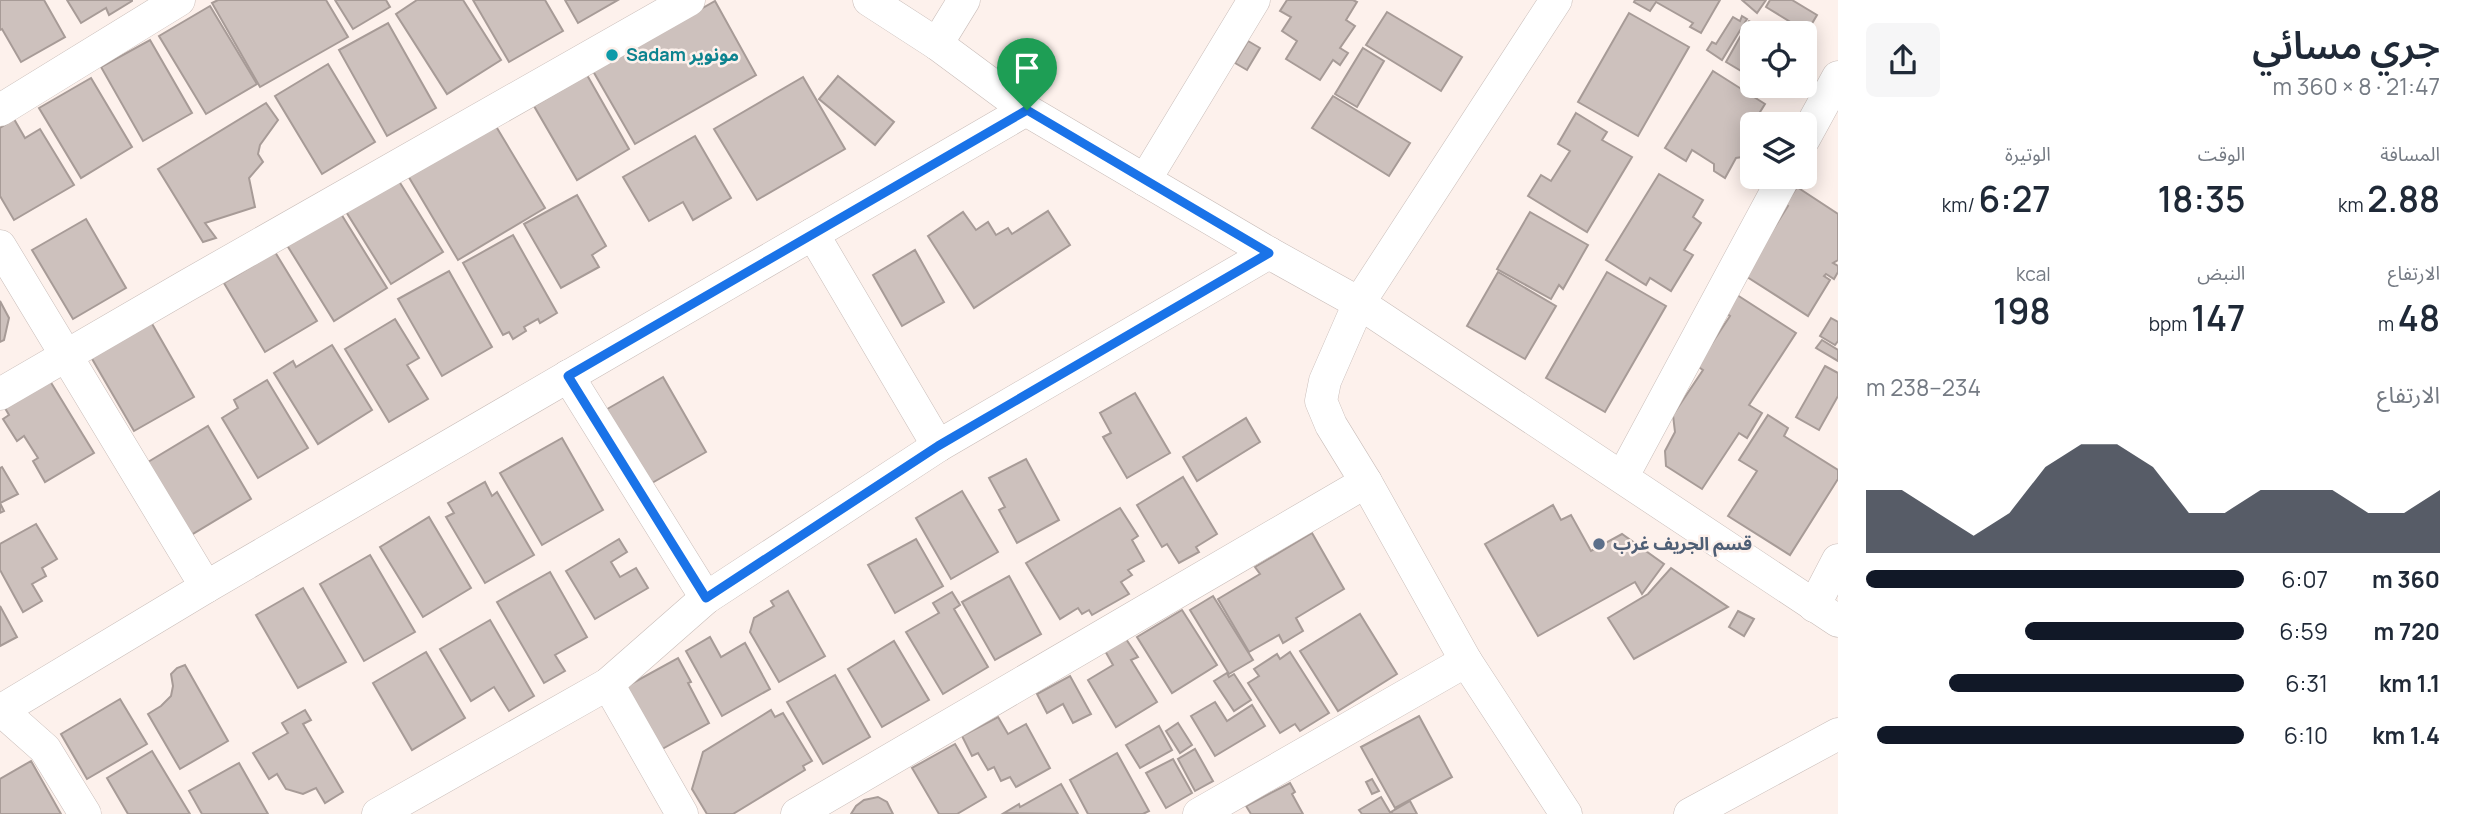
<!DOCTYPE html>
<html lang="ar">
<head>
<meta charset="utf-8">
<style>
	:root { --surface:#fff; --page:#f6f6f7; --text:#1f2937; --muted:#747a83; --accent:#111827 }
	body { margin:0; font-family:Manrope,"Noto Sans Arabic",sans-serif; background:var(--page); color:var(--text); direction:rtl; height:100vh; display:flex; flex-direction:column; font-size:26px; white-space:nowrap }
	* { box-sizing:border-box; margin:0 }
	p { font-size:23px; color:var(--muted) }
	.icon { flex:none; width:38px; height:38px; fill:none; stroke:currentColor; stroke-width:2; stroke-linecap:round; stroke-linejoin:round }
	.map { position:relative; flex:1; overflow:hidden; direction:ltr }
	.panel { display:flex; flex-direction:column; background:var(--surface); width:630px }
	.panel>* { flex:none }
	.fabs { position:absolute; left:1740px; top:21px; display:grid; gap:14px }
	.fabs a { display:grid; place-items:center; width:77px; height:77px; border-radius:10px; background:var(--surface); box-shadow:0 4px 18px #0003; font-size:35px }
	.pin { position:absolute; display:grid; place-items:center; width:60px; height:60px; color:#fff; margin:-72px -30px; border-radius:50% 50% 50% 0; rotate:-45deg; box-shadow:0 0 7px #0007 }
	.pin .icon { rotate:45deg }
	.round { display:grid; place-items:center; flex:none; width:74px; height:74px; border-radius:10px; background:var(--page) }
	.head { display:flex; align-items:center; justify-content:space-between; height:119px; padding:0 28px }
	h1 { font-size:38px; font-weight:600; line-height:52px }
	.metrics { display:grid; grid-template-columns:repeat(3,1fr); gap:10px; height:119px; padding:7px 28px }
	.metrics div { display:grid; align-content:center }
	.metrics b { font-size:35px; font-weight:600 }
	.metrics small { font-size:19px; font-weight:400 }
	.metrics p { font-size:19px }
	.chart { height:196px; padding:14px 28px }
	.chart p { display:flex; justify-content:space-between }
	.chart svg { width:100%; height:126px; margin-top:7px; fill:var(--accent); opacity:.7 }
	ul { padding:0 28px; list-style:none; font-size:23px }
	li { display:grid; grid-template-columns:112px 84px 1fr; align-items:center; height:52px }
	li i { height:18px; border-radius:9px; background:var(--accent) }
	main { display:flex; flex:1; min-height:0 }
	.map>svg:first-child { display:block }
</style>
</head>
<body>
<main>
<section class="panel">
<div class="head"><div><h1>جري مسائي</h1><p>21:47 · 8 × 360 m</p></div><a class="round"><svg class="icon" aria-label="share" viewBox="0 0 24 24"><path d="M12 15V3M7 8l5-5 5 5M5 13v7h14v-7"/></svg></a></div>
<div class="metrics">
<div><p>المسافة</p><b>2.88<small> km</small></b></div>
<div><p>الوقت</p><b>18:35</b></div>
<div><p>الوتيرة</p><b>6:27<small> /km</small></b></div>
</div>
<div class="metrics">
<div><p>الارتفاع</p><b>48<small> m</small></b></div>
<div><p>النبض</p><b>147<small> bpm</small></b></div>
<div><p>kcal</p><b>198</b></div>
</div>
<div class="chart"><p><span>الارتفاع</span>234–238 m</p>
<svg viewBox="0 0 160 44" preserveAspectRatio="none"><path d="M0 44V22L10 22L20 30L30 38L40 30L50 14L60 6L70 6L80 14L90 30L100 30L110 22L120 22L130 22L140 30L150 30L160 22V44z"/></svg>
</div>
<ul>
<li><b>360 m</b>6:07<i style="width:100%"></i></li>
<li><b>720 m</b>6:59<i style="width:58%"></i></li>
<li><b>1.1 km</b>6:31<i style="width:78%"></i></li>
<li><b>1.4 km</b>6:10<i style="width:97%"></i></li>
</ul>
</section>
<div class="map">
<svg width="1838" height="814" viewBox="0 0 1838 814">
	<rect width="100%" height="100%" fill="#fdf1ec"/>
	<g fill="#cdc1bd" stroke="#a79b97" stroke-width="2">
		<polygon points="0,0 44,0 65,37 21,62 2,29 0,30"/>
		<polygon points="67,0 132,0 132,1 109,15 106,8 81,23"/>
		<polygon points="218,0 326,0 348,37 260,87 212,3"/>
		<polygon points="335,0 386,0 390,7 353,29"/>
		<polygon points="417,0 463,0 501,60 447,94 396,14"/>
		<polygon points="473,0 545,0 563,31 509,62"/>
		<polygon points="565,0 618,0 578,23"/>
		<polygon points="1287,0 1353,0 1357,2 1346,20 1355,26 1340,48 1348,53 1340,65 1333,60 1320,80 1286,59 1297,41 1282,31 1291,17 1280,11"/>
		<polygon points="1635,0 1720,0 1701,33 1690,27 1693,23 1656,2 1650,11 1634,2"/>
		<polygon points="1742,0 1766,0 1757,13"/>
		<polygon points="1770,0 1792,0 1817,15 1807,32 1766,7"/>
		<polygon points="715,1 756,75 635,144 593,71"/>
		<polygon points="210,6 257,84 206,114 159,36"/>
		<polygon points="1387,12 1462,57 1441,91 1366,45"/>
		<polygon points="1629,13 1689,47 1638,136 1578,102"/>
		<polygon points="1742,16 1747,19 1722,60 1707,50 1712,42 1716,44 1733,17 1740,21"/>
		<polygon points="1749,21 1767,31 1765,33 1752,33 1752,56 1743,72 1726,62"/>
		<polygon points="388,23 436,108 387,136 339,50"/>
		<polygon points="150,40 192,113 143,141 101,67"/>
		<polygon points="1248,41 1260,48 1247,70 1235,63"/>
		<polygon points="1363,48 1384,61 1357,107 1335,94"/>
		<polygon points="328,64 375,142 322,174 275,96"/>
		<polygon points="1713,71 1765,104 1755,120 1759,124 1752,124 1752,140 1742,157 1736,158 1725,178 1714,171 1714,164 1692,150 1686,161 1665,148"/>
		<polygon points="587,75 629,149 577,180 534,106"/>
		<polygon points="838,76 894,122 875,145 819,99"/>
		<polygon points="803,77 845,149 757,200 714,129"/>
		<polygon points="91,78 132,147 81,178 39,108"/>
		<polygon points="1333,96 1410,143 1389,176 1312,128"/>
		<polygon points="266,103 278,120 260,145 258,154 263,162 249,178 255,207 205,223 216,238 203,242 158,169"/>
		<polygon points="1576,113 1607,132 1602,140 1632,157 1587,232 1528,196 1541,175 1551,181 1570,151 1558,144"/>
		<polygon points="14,119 25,138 40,129 74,185 14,220 0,196 0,128"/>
		<polygon points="494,123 545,208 458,260 407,174"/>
		<polygon points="695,136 731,198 693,220 683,202 649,221 623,177"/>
		<polygon points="1659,174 1703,200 1693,217 1701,223 1684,250 1693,255 1671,291 1650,278 1646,285 1606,260"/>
		<polygon points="397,178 443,252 391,284 345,210"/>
		<polygon points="1797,187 1838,214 1838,260 1833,263 1838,266 1838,272 1834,279 1826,274 1824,276 1830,280 1808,316 1744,275 1788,206 1786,204"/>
		<polygon points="577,195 606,246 592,255 599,267 561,288 524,224"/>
		<polygon points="338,209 387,288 334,321 285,242"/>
		<polygon points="1048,211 1070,245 974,308 928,236 963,212 976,230 988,222 996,235 1008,228 1012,234"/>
		<polygon points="1530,212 1588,245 1563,289 1559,285 1551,299 1497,269"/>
		<polygon points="86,219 126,288 73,319 32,250"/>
		<polygon points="513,235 557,313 540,323 538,319 524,327 526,331 513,339 509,332 503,335 463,263"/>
		<polygon points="915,250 944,302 902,326 873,275"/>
		<polygon points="275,252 317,321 265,352 224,283"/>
		<polygon points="449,271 492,347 442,376 398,299"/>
		<polygon points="1498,272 1556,306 1525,359 1467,326"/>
		<polygon points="1607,272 1666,306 1605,412 1546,378"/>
		<polygon points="1734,293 1796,333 1749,405 1762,413 1747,438 1739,433 1702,489 1666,466 1665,451 1675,432 1673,415 1703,370 1697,366 1730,316 1722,310"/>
		<polygon points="0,301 9,318 4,340 0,342"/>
		<polygon points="1831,318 1838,322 1838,341 1835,345 1820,336"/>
		<polygon points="395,319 419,358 407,365 428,399 389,422 345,349"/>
		<polygon points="151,322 194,397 134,431 91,357"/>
		<polygon points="1822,340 1838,350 1838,361 1816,348"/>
		<polygon points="332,345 372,410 318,444 274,373 293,361 296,367"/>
		<polygon points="1825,366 1838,373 1838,396 1819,430 1796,417"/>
		<polygon points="663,377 706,452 645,487 602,412"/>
		<polygon points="267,380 308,448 258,478 222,418 238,408 234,400"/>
		<polygon points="50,381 94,453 45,482 33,461 38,458 24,436 17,441 3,419 9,415 5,408"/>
		<polygon points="1135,393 1170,453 1127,478 1103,437 1111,433 1100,413"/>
		<polygon points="1768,415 1788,428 1784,436 1838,470 1838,479 1790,555 1728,516 1757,471 1739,460"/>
		<polygon points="1246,418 1260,442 1197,481 1183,457"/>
		<polygon points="208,426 251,499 191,535 148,462"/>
		<polygon points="562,438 603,510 542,545 500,473"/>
		<polygon points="1026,459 1059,520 1017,543 999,510 1005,507 989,478"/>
		<polygon points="2,467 18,494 0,503 4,511 0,513 0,468"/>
		<polygon points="1183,477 1217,534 1196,547 1199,552 1179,563 1167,544 1162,547 1137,505"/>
		<polygon points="485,482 492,496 497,492 534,555 485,583 446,517 454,513 448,503"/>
		<polygon points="962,491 998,552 951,579 916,518"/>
		<polygon points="1553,505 1561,520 1571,515 1591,551 1622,534 1664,564 1642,594 1635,582 1538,636 1485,544"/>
		<polygon points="1120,508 1138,536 1132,540 1144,561 1128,570 1132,575 1121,582 1129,594 1092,615 1089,610 1082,614 1078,608 1060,619 1026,563"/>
		<polygon points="429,517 471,588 423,617 380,547"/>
		<polygon points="36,524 57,559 42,568 46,576 32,584 42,601 23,612 0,570 0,544"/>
		<polygon points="1312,533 1344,589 1296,618 1303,631 1283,643 1279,635 1249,652 1218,599 1260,574 1255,567"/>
		<polygon points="619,539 627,552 611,562 620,577 636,568 648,588 595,619 566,571"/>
		<polygon points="916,539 943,586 895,613 868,565"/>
		<polygon points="370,555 415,632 364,661 320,584"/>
		<polygon points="1671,568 1728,607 1634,659 1608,618 1648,594"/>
		<polygon points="550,572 587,637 555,655 565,671 544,683 497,602"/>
		<polygon points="1009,576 1041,634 995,660 962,602"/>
		<polygon points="303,588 346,662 298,688 256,615"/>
		<polygon points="788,591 825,656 779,682 750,632 754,618 774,606 771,601"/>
		<polygon points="952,592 960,605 954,609 988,667 943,694 906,632 939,613 933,603"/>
		<polygon points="1213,596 1253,660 1229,674 1190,610"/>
		<polygon points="0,606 17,637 0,646"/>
		<polygon points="1182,610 1217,665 1172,693 1137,637"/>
		<polygon points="1738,611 1754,619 1744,636 1729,627"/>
		<polygon points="1360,614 1397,674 1338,711 1300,651"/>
		<polygon points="490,620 534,696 509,711 494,687 471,701 440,649"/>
		<polygon points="1124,636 1138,657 1131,660 1157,702 1116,727 1088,680 1113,665 1104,649"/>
		<polygon points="710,637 721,657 745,643 770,689 722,716 686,651"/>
		<polygon points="894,641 929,700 882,727 848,669"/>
		<polygon points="426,652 465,718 412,750 373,683"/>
		<polygon points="1290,652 1329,713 1300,731 1295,724 1280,733 1248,683 1259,676 1254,669 1277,654 1280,659"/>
		<polygon points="678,658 691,682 688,683 709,723 655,753 620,690"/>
		<polygon points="185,665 228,741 180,769 148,714 161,706 171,696 173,686 171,674 177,668"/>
		<polygon points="1227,673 1229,677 1234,674 1251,700 1234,711 1214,681"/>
		<polygon points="835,675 870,737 823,764 787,702"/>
		<polygon points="1070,676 1091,714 1073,723 1063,704 1047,713 1037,694"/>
		<polygon points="120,699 147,744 87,779 61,734"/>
		<polygon points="1215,702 1227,721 1252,705 1265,726 1215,756 1191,716"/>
		<polygon points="305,710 311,720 303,724 343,792 325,803 316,788 303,794 286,789 277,774 269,779 253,753 288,733 282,723"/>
		<polygon points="771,710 775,717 783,713 812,761 803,766 805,770 733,814 707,814 692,789 703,752"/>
		<polygon points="1419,716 1452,777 1395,808 1361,747"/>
		<polygon points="998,717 1008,734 1026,724 1050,768 1016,787 1010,777 1001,781 994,767 988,770 978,753 972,756 962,736"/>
		<polygon points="1178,723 1192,745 1180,753 1166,731"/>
		<polygon points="1159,726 1172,750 1140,768 1126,745"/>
		<polygon points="955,744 986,797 957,814 939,814 912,768"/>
		<polygon points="1195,749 1213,781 1195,791 1178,759"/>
		<polygon points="152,751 190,814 128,814 107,778"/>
		<polygon points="1117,753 1149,811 1143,814 1088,814 1070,780"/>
		<polygon points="1173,759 1192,793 1166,808 1146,773"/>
		<polygon points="31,761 61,814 0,814 0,779"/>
		<polygon points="239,763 268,814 202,814 189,791"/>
		<polygon points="1372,779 1379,791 1372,794 1366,782"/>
		<polygon points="1290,783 1295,792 1292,794 1303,814 1251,814 1246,806"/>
		<polygon points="1061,784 1078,814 1004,813 1019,804 1020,807"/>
		<polygon points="878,797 887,802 893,814 851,814 856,806 864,800"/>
		<polygon points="1381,797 1391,814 1362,814 1359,810"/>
		<polygon points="1410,801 1417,814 1393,814 1391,812"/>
	</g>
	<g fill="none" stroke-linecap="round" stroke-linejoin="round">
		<g stroke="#c9bdb9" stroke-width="33">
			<g id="minor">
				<polyline points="869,0 937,44 1026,110 1269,253 1359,303 1838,621"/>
				<polyline points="1556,0 1359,303 1325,381 1321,401 1331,425 1366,482 1466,661 1566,814"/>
				<polyline points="937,44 964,0"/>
				<polyline points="0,110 179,0"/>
				<polyline points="1804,139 1838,77"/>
				<polyline points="1145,180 1254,0"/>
				<polyline points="813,234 938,446"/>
				<polyline points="0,246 206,587"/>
				<polyline points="568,376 706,598"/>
				<polyline points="0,394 186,286 689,0"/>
				<polyline points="1623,476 1784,177"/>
				<polyline points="1814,606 1838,560"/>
				<polyline points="608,684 682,814"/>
				<polyline points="1,710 45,749 85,814"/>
				<polyline points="0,711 206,587 1026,110"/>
				<polyline points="378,814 608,684 706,598 938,446 1269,253"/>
				<polyline points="797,814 1366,482"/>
				<polyline points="1199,814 1466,661"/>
				<polyline points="1690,814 1838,734"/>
			</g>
		</g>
		<use href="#minor" stroke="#fff" stroke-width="32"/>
	</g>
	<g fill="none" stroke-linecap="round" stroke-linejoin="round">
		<g stroke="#fff" stroke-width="14">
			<polygon id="route" points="1027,110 1269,253 938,446 706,598 568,376"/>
		</g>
		<use href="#route" stroke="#1a73e8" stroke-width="9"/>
	</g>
	<circle fill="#0f9aa8" stroke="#fdf1ec" stroke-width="2.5" cx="612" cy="55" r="7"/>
	<circle fill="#5c6f8a" stroke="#fdf1ec" stroke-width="2.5" cx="1599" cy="544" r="7"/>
	<g text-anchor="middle" stroke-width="5" stroke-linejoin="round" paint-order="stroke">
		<g font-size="18" font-weight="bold" fill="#0d838f" stroke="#fdf1ec" text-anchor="start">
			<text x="626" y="61">Sadam مونوير</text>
		</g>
		<g font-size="18" font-weight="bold" fill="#4e5e75" stroke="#fdf1ec" text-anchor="start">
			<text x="1613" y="550">قسم الجريف غرب</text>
		</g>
	</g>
</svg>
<div class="fabs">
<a><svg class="icon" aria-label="locate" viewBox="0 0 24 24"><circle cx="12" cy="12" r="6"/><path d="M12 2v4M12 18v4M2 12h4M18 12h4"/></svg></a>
<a><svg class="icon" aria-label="layers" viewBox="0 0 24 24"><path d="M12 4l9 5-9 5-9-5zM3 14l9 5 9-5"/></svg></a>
</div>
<div class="pin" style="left:1027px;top:110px;background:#1e9e55"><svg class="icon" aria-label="arrive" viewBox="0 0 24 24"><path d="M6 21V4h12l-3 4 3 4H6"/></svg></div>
</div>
</main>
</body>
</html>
